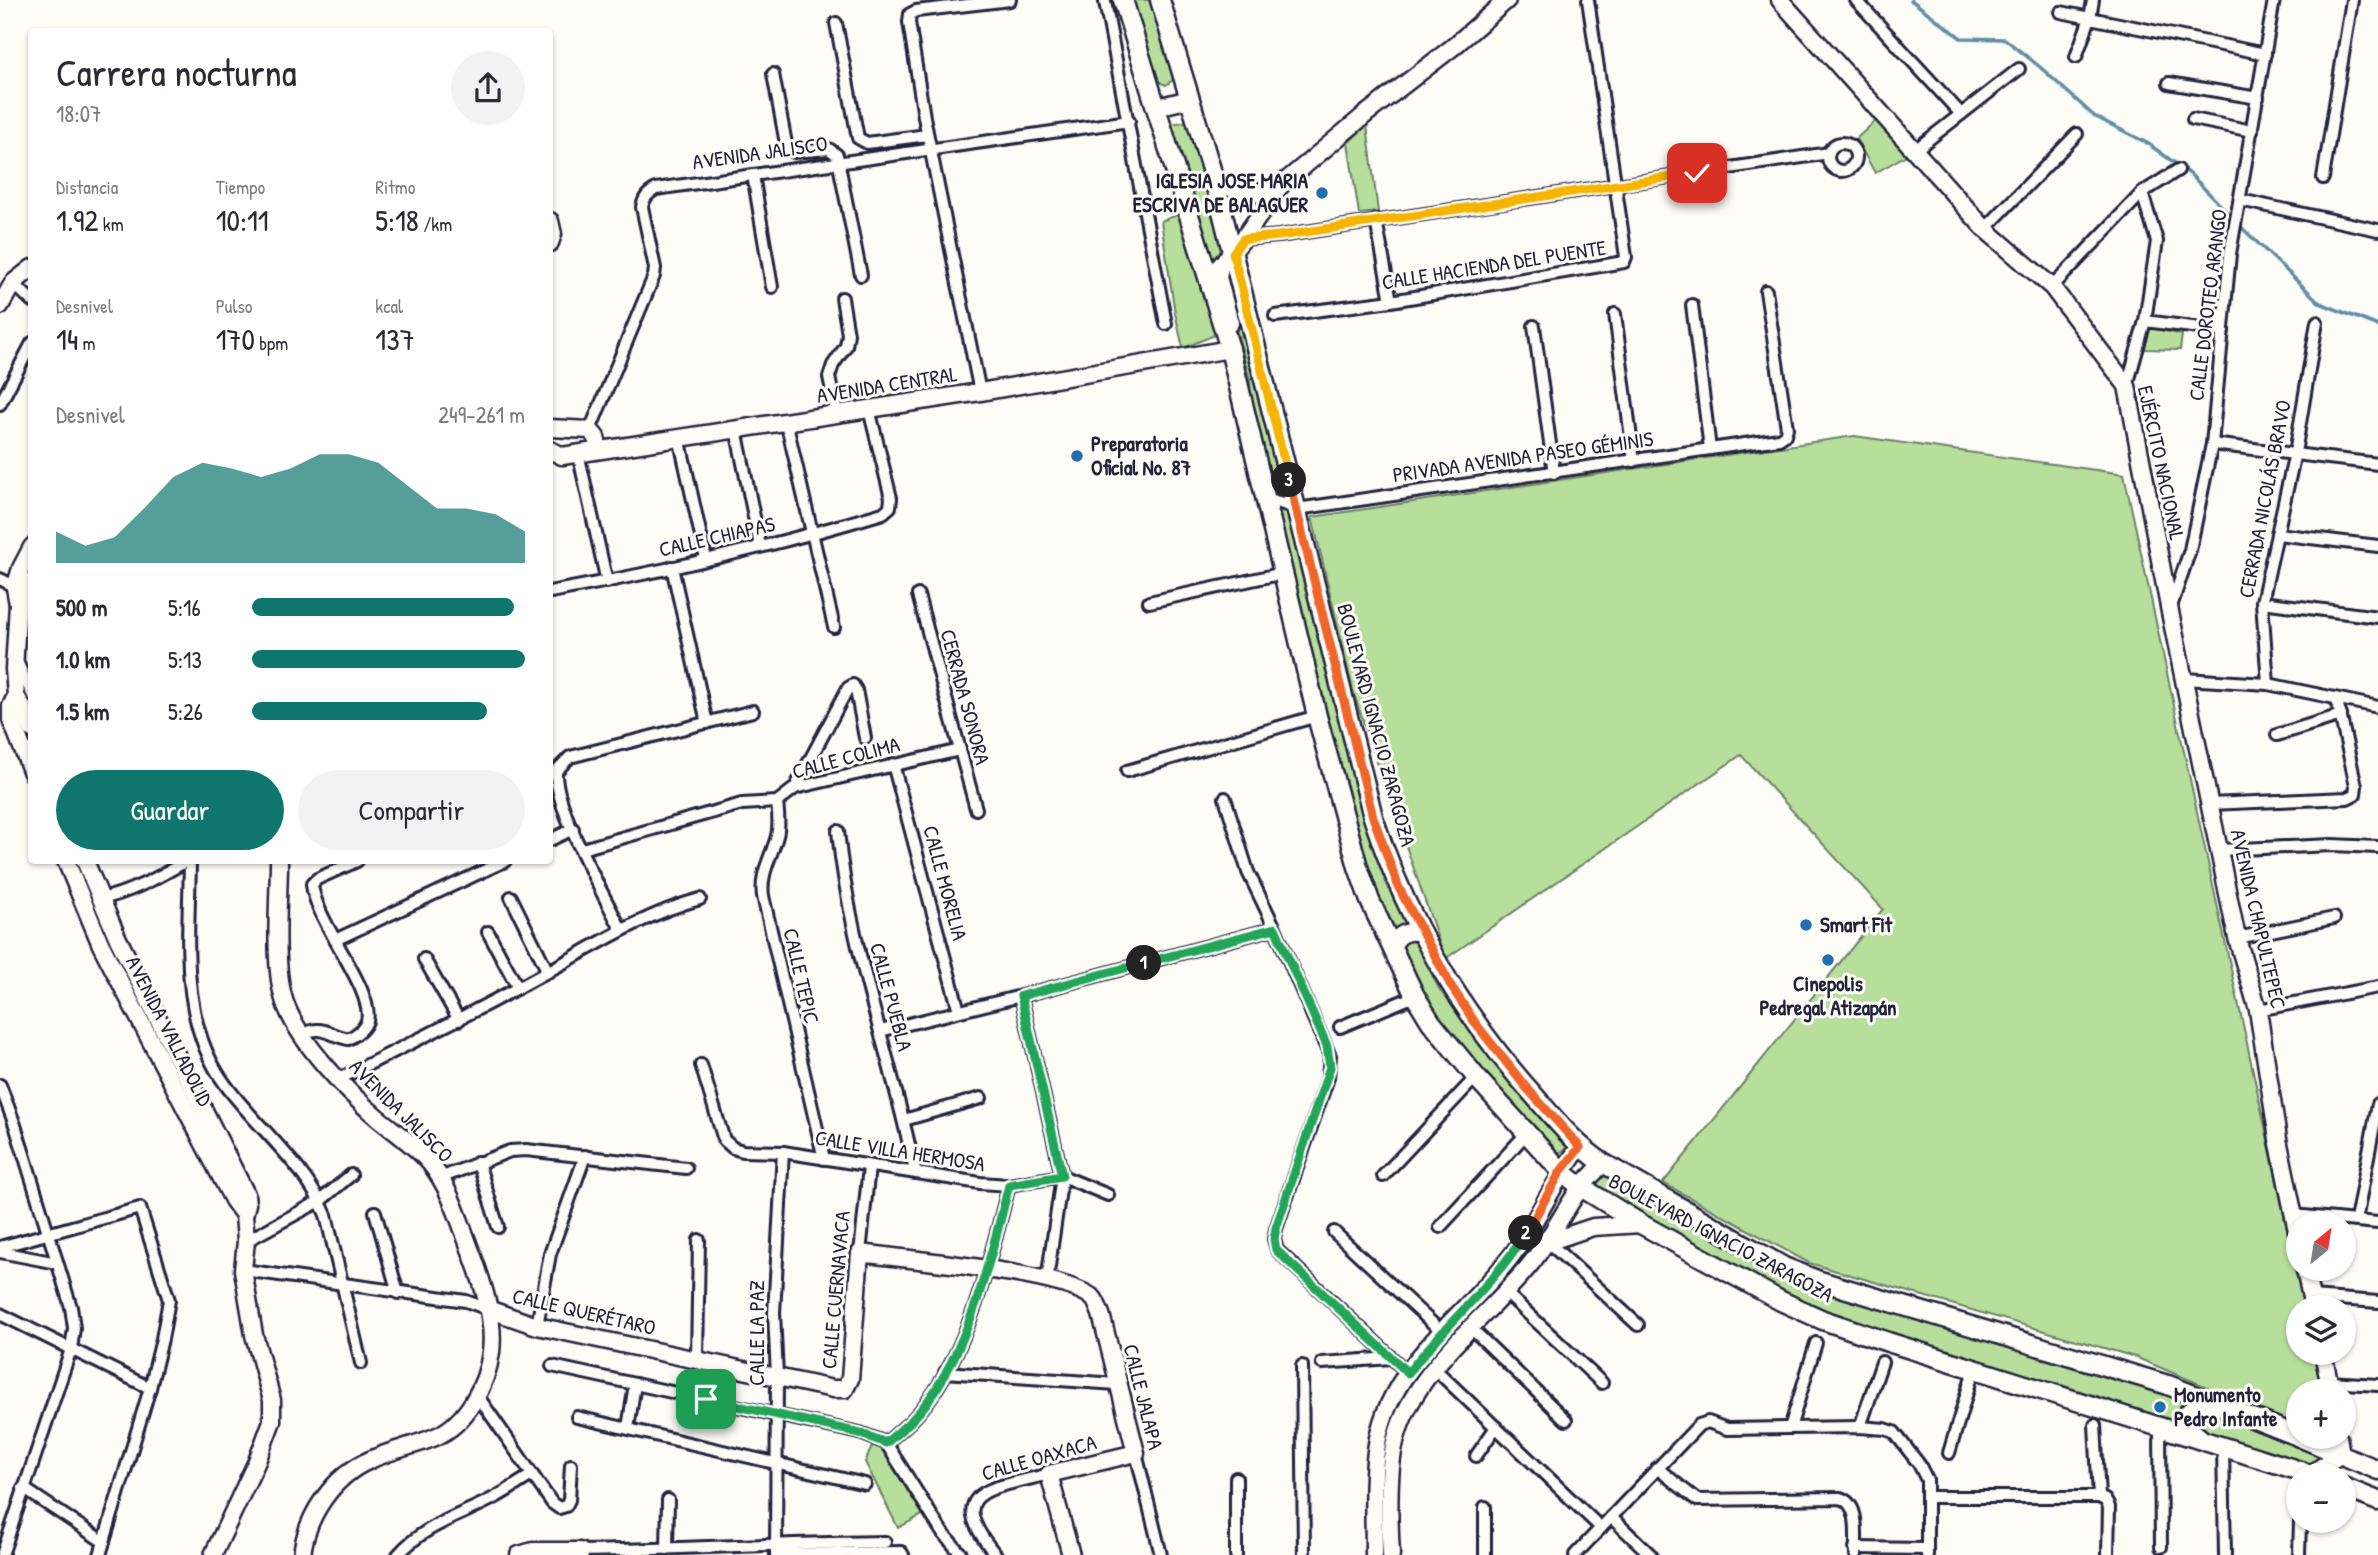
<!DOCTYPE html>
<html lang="es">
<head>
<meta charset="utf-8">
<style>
	:root { --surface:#fff; --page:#f2f2f3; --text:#2b2b33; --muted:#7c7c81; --accent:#0f766e }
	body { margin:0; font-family:"Patrick Hand",sans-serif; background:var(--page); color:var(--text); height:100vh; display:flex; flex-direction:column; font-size:26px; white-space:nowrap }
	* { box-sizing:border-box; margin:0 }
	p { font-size:23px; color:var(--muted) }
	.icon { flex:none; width:38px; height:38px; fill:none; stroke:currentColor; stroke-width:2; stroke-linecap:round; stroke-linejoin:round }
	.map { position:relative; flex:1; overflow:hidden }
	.panel { position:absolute; left:28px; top:28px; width:525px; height:836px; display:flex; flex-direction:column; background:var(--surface); border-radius:7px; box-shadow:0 2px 5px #0004 }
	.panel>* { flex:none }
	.needle { width:46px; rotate:30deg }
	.controls { position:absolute; left:2286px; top:1211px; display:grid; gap:14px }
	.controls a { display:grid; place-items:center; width:70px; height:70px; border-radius:50%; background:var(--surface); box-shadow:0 2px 5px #0004; font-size:35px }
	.pin { position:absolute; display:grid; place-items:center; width:60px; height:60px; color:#fff; margin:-30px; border-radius:14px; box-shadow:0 4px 10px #0006 }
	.km { position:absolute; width:35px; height:35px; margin:-18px; border-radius:50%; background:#222; color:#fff; font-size:19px; line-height:35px; text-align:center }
	.round { display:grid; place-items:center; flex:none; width:74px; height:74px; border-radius:37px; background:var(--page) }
	.headline { display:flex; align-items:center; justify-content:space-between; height:119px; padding:0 28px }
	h1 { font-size:38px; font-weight:600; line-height:52px }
	.stats { display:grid; grid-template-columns:repeat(3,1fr); gap:10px; height:119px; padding:7px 28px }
	.stats div { display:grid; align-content:center }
	.stats b { font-size:30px; font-weight:600 }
	.stats small { font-size:19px; font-weight:400 }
	.stats p { font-size:19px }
	.chart { height:196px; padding:14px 28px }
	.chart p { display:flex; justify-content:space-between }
	.chart svg { width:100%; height:126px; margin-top:7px; fill:var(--accent); opacity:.7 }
	.action { display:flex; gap:14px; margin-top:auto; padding:14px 28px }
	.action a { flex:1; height:80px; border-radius:42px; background:var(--accent); color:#fff; font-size:28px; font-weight:600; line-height:80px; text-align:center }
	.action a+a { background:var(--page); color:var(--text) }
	ul { padding:0 28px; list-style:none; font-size:23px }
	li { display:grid; grid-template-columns:112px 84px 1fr; align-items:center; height:52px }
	li i { height:18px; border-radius:9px; background:var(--accent) }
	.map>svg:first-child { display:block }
</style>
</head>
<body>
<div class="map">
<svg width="2378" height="1555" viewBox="0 0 2378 1555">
	<rect width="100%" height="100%" fill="#fdfcf7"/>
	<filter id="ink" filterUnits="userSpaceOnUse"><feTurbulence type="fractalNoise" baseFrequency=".0143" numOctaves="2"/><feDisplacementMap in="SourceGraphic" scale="14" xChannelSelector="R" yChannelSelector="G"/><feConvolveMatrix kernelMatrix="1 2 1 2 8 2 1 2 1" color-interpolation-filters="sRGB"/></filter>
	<g filter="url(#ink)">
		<g fill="#b7df9b" stroke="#6c806b" stroke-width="2">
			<polygon points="1129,0 1153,0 1178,72 1174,79 1166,85 1155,80"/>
			<polygon points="1883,114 1915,150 1875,173 1856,139"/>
			<polygon points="1191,121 1227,249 1211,268 1169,124"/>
			<polygon points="1367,125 1378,212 1359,214 1348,143"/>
			<polygon points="1180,214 1215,335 1183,348 1175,313 1161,221"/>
			<polygon points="1233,260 1291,501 1276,495 1251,413 1250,380 1223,280 1224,267"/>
			<polygon points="2149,327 2182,335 2180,350 2144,349"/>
			<polygon points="1854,436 2124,474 2304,1307 2298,1307 2298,1353 2314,1353 2322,1391 2298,1391 2298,1425 2135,1357 1809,1263 1663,1183 1883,909 1741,755 1445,959 1354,695 1312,517"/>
			<polygon points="1275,508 1294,511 1327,653 1417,927 1405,924 1398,928 1391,935 1368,879 1328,735 1309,644"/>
			<path d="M1413 931C1425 951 1428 971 1441 992L1568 1143C1566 1151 1559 1155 1551 1151L1427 1003 1397 944Z"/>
			<polygon points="1607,1173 1741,1250 2137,1381 2187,1402 2177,1414 2179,1427 1790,1302 1596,1187 1599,1178"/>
			<polygon points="2203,1409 2326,1456 2311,1470 2199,1433 2193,1426 2194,1418"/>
			<polygon points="874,1442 884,1445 926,1513 898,1528 865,1462"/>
		</g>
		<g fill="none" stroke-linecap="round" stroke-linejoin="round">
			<g stroke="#618ea5" stroke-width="3.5">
				<polyline points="1911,0 1961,38 2005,39 2040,67 2094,116 2147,143 2190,174 2233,218"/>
				<polyline points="2238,224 2320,303 2378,326"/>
			</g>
			<g stroke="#22223b" stroke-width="16">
				<g id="street">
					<polyline points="1856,0 1961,114"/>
					<polyline points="1105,2 1166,324"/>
					<polyline points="2061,12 2265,54"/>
					<polyline points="836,23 858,138 867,143 927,135"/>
					<polyline points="2076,57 2090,18 2093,0"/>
					<polyline points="773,74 787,149 794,152 829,149 837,155 861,275"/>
					<polyline points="2169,83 2258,98"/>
					<polyline points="2193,119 2252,131"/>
					<circle cx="1842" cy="157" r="14"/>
					<polyline points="1915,150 2019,69"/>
					<polyline points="753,175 772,287"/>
					<polyline points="2323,178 2352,0"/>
					<polyline points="2240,200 2378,230"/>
					<polyline points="1376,220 1391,301"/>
					<polyline points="1985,229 2077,134"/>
					<polyline points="1243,239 1279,236 1829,153"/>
					<polyline points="13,283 32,301"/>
					<polyline points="2052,287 2142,193 2178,170"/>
					<polyline points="1692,305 1710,449"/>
					<polyline points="1615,314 1634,461"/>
					<polyline points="1275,316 1391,301 1624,262 1626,257 1588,0"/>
					<polyline points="2145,321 2223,331"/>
					<polyline points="1534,326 1554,473"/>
					<polyline points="2127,386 2145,321 2157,241 2142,193"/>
					<polyline points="980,392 924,117 909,22 910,14 916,11 1010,0"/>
					<polyline points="0,404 32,343"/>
					<polyline points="837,414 829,377 833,365 846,346 848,334 842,298"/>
					<polyline points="786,421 834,627"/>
					<polyline points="736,429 760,546"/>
					<path d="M590 430 654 276 655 268 642 207C644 198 647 194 656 189L1129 121"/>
					<polyline points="679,437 706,559"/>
					<polyline points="2212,444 2378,464"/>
					<polyline points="578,453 607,582"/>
					<polyline points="1267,498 1297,509 1779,439 1785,435 1787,428 1766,291"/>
					<polyline points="2277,534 2378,546"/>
					<polyline points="672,567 707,723"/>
					<polyline points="0,579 20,589"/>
					<path d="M550 592C662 572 774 546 883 513L890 507 891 498 869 409"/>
					<polyline points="918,595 976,809"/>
					<polyline points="1149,602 1284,573"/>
					<polyline points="2262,602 2378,617"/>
					<polyline points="2171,607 2190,550 2212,444 2230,254 2274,0"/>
					<polyline points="17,661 32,694"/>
					<polyline points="2184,679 2268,684 2378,707"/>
					<polyline points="2268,684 2262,602 2295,453 2317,322"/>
					<polyline points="2277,735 2341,715"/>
					<polyline points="893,764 959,1011"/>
					<polyline points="1127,771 1317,716"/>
					<polyline points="795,788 848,688 853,685 856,690 865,738"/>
					<polyline points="1225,798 1248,872 1275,928 1330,1056 1328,1078 1276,1229 1274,1239 1277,1250 1408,1373"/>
					<path d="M777 802C778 813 780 825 777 836 771 858 760 873 763 896L824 1159"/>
					<polyline points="2210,804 2347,798 2355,794 2356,786 2337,700"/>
					<path d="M838 831C849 947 892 1058 915 1172"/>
					<polyline points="550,840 573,829"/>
					<polyline points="582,849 742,804 777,802 795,788 960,750"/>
					<polyline points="2219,850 2332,845 2378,847"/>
					<path d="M190 861C189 936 178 1020 225 1084 257 1128 305 1164 326 1215L361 1363"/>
					<polyline points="511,897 548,972"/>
					<path d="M101 899C131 892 160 877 186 861"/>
					<path d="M621 929C603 894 554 807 556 771L570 757 753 711"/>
					<polyline points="488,932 518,988"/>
					<polyline points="2237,938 2334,918"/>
					<polyline points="335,940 505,861"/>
					<polyline points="424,959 459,1020"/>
					<polyline points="1021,996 1062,1176 1047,1280"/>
					<polyline points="2258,1010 2378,987"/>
					<polyline points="1340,1027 1415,996"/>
					<polyline points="880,1031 1021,996 1275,928"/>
					<path d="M301 1035C323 1024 326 1034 348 1039 356 1035 364 1030 367 1021 375 990 315 922 312 884L317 879 357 861"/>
					<polyline points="701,1065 724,1140 733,1148 743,1151 783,1152 980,1183 1009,1185 1062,1176 1108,1195"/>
					<path d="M339 1079C409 1044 479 1010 547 972 598 944 644 914 700 899"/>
					<polyline points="0,1085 15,1125 71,1307 74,1328 71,1349 2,1555"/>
					<polyline points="904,1120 981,1098"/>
					<polyline points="478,1162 498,1227"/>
					<polyline points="1383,1176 1476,1077"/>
					<polyline points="440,1178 510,1151 526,1150 686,1168"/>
					<polyline points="375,1212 398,1293"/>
					<polyline points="2293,1215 2378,1223"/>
					<polyline points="2356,1220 2378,1104"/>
					<polyline points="1440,1227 1526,1134"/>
					<polyline points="1334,1232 1442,1332"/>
					<polyline points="246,1241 320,1201 351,1175"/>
					<polyline points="1548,1242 1638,1325"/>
					<polyline points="0,1247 140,1208 169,1300 162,1339 150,1388 100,1555"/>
					<polyline points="0,1252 57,1263"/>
					<polyline points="860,1253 869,1167"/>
					<polyline points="243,1270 466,1301 488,1309"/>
					<polyline points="1505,1292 1602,1383"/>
					<polyline points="2311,1297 2378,1302"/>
					<polyline points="0,1314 150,1388"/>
					<polyline points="537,1326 550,1254 585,1156"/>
					<polyline points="1471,1328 1566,1420"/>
					<polyline points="697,1359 699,1240"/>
					<polyline points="1322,1363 1391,1358"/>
					<polyline points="552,1366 860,1433 886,1443"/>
					<polyline points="1302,1366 1304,1555"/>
					<polyline points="1435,1369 1601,1528"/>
					<polyline points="945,1372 1117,1384"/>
					<polyline points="2329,1382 2378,1385"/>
					<polyline points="477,1395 552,1503 559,1508 566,1506 569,1500 571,1465"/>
					<polyline points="577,1417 865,1484"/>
					<polyline points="2095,1425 2099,1497 2105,1500 2109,1507 2108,1555"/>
					<polyline points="1860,1427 1882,1362"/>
					<polyline points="2160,1427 2161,1547"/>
					<polyline points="628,1428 635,1384"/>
					<polyline points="1790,1428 1816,1343"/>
					<path d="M886 1443C894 1436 902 1429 910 1422 965 1368 991 1258 1009 1185"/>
					<polyline points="886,1443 942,1532 962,1555"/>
					<polyline points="2223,1447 2225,1555"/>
					<polyline points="1136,1453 1161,1555"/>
					<polyline points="1949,1453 1974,1369"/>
					<polyline points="1476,1456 1496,1427"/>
					<path d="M1657 1468 1697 1500 1840 1498C1861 1504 1855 1537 1856 1555"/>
					<polyline points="23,1488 104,1542"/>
					<polyline points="1928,1497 2099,1497"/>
					<polyline points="1485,1507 1485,1555"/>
					<polyline points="1611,1517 1651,1555"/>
					<polyline points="1855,1548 1926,1549"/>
					<polyline points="667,1549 668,1500"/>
					<path d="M580 1551C682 1549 783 1543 885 1542"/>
					<polyline points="776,1554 901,1552 903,1555"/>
					<path d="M398 1555C423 1526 457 1517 490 1500 505 1493 518 1483 532 1475"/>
					<polyline points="776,1555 777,1376 774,1313 783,1152"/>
					<path d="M996 1555C940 1488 994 1489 1049 1474"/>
					<polyline points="1236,1555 1236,1478"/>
					<polyline points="1575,1555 1699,1425 1708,1422 1727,1429 1860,1427 1885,1429 1894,1432 1919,1464 1927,1480 1927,1555"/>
					<polyline points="2299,1555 2300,1521"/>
				</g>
			</g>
			<g stroke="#22223b" stroke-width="21">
				<g id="secondary">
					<polyline points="1780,0 1985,229 2052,287 2127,386 2170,612 2237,938 2258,1010 2278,1139 2298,1236"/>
					<polyline points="1157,107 1190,99"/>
					<path d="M1214 179C1241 194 1250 199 1280 186"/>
					<polyline points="550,221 553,234 550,243"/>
					<polyline points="0,306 13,283 32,268"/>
					<polyline points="1230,323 1218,277 1220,266 1243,239 1280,186 1366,114 1453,47 1507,0"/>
					<polyline points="550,428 590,430 596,437 599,449"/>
					<polyline points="550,450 562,456 980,392 1230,349"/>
					<polyline points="18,604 32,581"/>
					<polyline points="16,696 14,669 18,604 15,588 21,568 32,547"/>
					<polyline points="16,696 11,706 11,719 32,773"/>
					<polyline points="16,696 22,706 32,729"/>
					<polyline points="66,861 101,945 233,1200 244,1215"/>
					<polyline points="85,861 118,939 246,1194 247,1204 244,1215 246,1241 243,1270 254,1335 272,1400 272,1421 257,1461 213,1555"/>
					<path d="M279 861C279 901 272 974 287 1008 302 1045 347 1092 378 1118 395 1132 415 1145 430 1163 451 1189 460 1223 472 1254 483 1284 495 1319 491 1352 487 1385 466 1424 435 1437 414 1446 391 1450 370 1460 333 1476 306 1516 302 1555"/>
					<path d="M1394 953 1393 945C1400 932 1409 930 1422 933"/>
					<polyline points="1548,1242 1593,1227 1641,1224"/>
					<polyline points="2305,1269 2313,1307"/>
					<path d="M488 1309 537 1326 833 1389H845L850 1379 860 1253C903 1259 1069 1273 1094 1299 1097 1303 1099 1310 1101 1314L1136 1453 1049 1474 1071 1555"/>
					<polyline points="2323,1353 2331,1391"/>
					<path d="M2200 1437 2184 1424 2183 1418C2192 1404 2204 1404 2219 1405"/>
					<polyline points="2311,1474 2341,1454 2338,1437"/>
					<polyline points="519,1555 533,1551 580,1551 580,1555"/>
					<path d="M1374 1555C1374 1517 1371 1476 1378 1438 1393 1361 1468 1314 1512 1255 1538 1221 1553 1181 1580 1147"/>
					<path d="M1391 1555C1389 1521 1387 1470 1396 1438 1414 1370 1485 1319 1528 1267 1549 1242 1562 1213 1581 1187 1588 1179 1596 1171 1603 1163"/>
				</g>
			</g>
			<g stroke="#22223b" stroke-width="23">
				<g id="primary">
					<polyline points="1123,0 1230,349 1317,716 1358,867 1370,901 1415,996 1431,1022 1476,1077 1561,1171 1581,1187 1641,1224 1781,1301 1823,1320 1888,1342 2313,1475"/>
					<path d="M1160 0 1214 179 1373 817C1407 922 1464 1018 1538 1100 1558 1123 1577 1146 1603 1163L1784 1267 1817 1280 2168 1385 2298 1436"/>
					<polyline points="2299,1437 2378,1470"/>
					<polyline points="2343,1487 2378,1501"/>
				</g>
			</g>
			<use href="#street" stroke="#fdfcf7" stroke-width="10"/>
			<use href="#secondary" stroke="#fdfcf7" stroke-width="16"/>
			<use href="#primary" stroke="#fdfcf7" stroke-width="18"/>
		</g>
	</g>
	<g fill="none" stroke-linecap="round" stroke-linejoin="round" filter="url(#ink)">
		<g stroke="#fff" stroke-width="14">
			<path id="split-1" d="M706 1399 860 1433 886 1443C894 1436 902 1429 910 1422 965 1368 991 1258 1009 1185L1062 1176 1021 996 1144 963"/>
		</g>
		<g stroke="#fff" stroke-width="14">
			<path id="split-2" d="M1144 963 1275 928 1327 1046 1330 1067 1276 1228 1274 1239 1276 1250 1408 1373C1445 1325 1493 1285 1526 1233"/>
		</g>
		<g stroke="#fff" stroke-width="14">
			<polyline id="split-3" points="1289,480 1373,817 1399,888 1451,986 1476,1024 1525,1086 1580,1147 1561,1171 1526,1233"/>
		</g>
		<g stroke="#fff" stroke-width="14">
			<polyline id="split-4" points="1289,480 1233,253 1243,239 1279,236 1697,173"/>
		</g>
		<use href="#split-1" stroke="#22a559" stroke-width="9"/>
		<use href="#split-2" stroke="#22a559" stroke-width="9"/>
		<use href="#split-3" stroke="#f0652b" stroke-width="9"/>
		<use href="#split-4" stroke="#f5b400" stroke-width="9"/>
	</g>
	<g fill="#1f6fb2" stroke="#fdfcf7" stroke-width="2.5">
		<circle cx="1322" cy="193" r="7"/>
		<circle cx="1077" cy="456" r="7"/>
		<circle cx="1806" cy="925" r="7"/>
		<circle cx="1828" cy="960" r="7"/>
		<circle cx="2160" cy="1407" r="7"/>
	</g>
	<g text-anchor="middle" stroke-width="6" stroke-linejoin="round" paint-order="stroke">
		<g font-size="21" fill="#22223b" stroke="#fdfcf7">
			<text transform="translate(760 153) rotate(-8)" y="7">AVENIDA JALISCO</text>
			<text transform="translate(1494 265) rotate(-9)" y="7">CALLE HACIENDA DEL PUENTE</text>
			<text transform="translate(2208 305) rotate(-83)" y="7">CALLE DOROTEO ARANGO</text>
			<text transform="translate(887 385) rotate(-9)" y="7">AVENIDA CENTRAL</text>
			<text transform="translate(1523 457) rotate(-8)" y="7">PRIVADA AVENIDA PASEO GÉMINIS</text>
			<text transform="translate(2161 463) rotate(78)" y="7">EJÉRCITO NACIONAL</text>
			<text transform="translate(2265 499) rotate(-79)" y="7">CERRADA NICOLÁS BRAVO</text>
			<text transform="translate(717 537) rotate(-13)" y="7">CALLE CHIAPAS</text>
			<text transform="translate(965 697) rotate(75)" y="7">CERRADA SONORA</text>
			<text transform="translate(1376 725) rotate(75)" y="7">BOULEVARD IGNACIO ZARAGOZA</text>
			<text transform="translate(846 758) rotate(-15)" y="7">CALLE COLIMA</text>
			<text transform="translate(945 883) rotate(75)" y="7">CALLE MORELIA</text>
			<text transform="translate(2258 919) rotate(77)" y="7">AVENIDA CHAPULTEPEC</text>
			<text transform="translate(801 976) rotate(77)" y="7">CALLE TEPIC</text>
			<text transform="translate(891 997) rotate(75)" y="7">CALLE PUEBLA</text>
			<text transform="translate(169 1031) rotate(63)" y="7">AVENIDA VALLADOLID</text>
			<text transform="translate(401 1111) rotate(45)" y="7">AVENIDA JALISCO</text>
			<text transform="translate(900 1151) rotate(9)" y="7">CALLE VILLA HERMOSA</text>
			<text transform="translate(1721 1238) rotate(28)" y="7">BOULEVARD IGNACIO ZARAGOZA</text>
			<text transform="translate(836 1290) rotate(-85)" y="7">CALLE CUERNAVACA</text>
			<text transform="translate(584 1312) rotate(13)" y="7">CALLE QUERÉTARO</text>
			<text transform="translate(757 1333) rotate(-90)" y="7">CALLE LA PAZ</text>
			<text transform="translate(1143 1397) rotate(76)" y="7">CALLE JALAPA</text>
			<text transform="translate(1039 1458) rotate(-16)" y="7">CALLE OAXACA</text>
		</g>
		<g font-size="21" font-weight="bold" fill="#22223b" stroke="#fdfcf7" text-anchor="start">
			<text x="1308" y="188" text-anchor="end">IGLESIA JOSE MARIA<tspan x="1308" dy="24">ESCRIVA DE BALAGUER</tspan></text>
			<text x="1091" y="451">Preparatoria<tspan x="1091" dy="24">Oficial No. 87</tspan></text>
			<text x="1820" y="932">Smart Fit</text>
			<text x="1828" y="991" text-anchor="middle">Cinepolis<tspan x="1828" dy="24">Pedregal Atizapán</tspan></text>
			<text x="2174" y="1402">Monumento<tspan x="2174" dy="24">Pedro Infante</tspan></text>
		</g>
	</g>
</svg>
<div class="controls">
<a><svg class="needle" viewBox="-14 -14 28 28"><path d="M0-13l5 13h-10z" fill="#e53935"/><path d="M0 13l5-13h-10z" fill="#7c7c81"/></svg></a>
<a><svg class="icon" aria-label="layers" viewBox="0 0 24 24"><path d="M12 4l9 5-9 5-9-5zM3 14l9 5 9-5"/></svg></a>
<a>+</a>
<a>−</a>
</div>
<div class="pin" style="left:706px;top:1399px;background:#1e9e55"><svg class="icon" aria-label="arrive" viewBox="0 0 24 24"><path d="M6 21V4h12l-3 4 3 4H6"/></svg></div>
<div class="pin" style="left:1697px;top:173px;background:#d93025"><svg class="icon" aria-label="check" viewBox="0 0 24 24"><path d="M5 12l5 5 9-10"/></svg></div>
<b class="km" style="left:1144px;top:963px">1</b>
<b class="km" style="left:1526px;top:1233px">2</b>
<b class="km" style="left:1289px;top:480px">3</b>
<section class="panel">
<div class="headline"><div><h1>Carrera nocturna</h1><p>18:07</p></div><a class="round"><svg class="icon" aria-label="share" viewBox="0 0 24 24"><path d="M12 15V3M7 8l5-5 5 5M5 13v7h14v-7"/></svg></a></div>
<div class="stats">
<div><p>Distancia</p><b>1.92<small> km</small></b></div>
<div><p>Tiempo</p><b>10:11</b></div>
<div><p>Ritmo</p><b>5:18<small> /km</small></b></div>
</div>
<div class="stats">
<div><p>Desnivel</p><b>14<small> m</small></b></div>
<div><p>Pulso</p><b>170<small> bpm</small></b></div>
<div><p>kcal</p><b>137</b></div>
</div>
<div class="chart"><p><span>Desnivel</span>249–261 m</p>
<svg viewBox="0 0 160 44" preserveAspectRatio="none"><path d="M0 44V33L10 38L20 35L30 25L40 14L50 9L60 11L70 14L80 11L90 6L100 6L110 9L120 17L130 25L140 25L150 27L160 33V44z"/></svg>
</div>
<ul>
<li><b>500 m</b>5:16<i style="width:96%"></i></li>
<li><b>1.0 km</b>5:13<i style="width:100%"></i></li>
<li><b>1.5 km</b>5:26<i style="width:86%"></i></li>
</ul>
<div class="action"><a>Guardar</a><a>Compartir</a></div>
</section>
</div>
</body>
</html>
